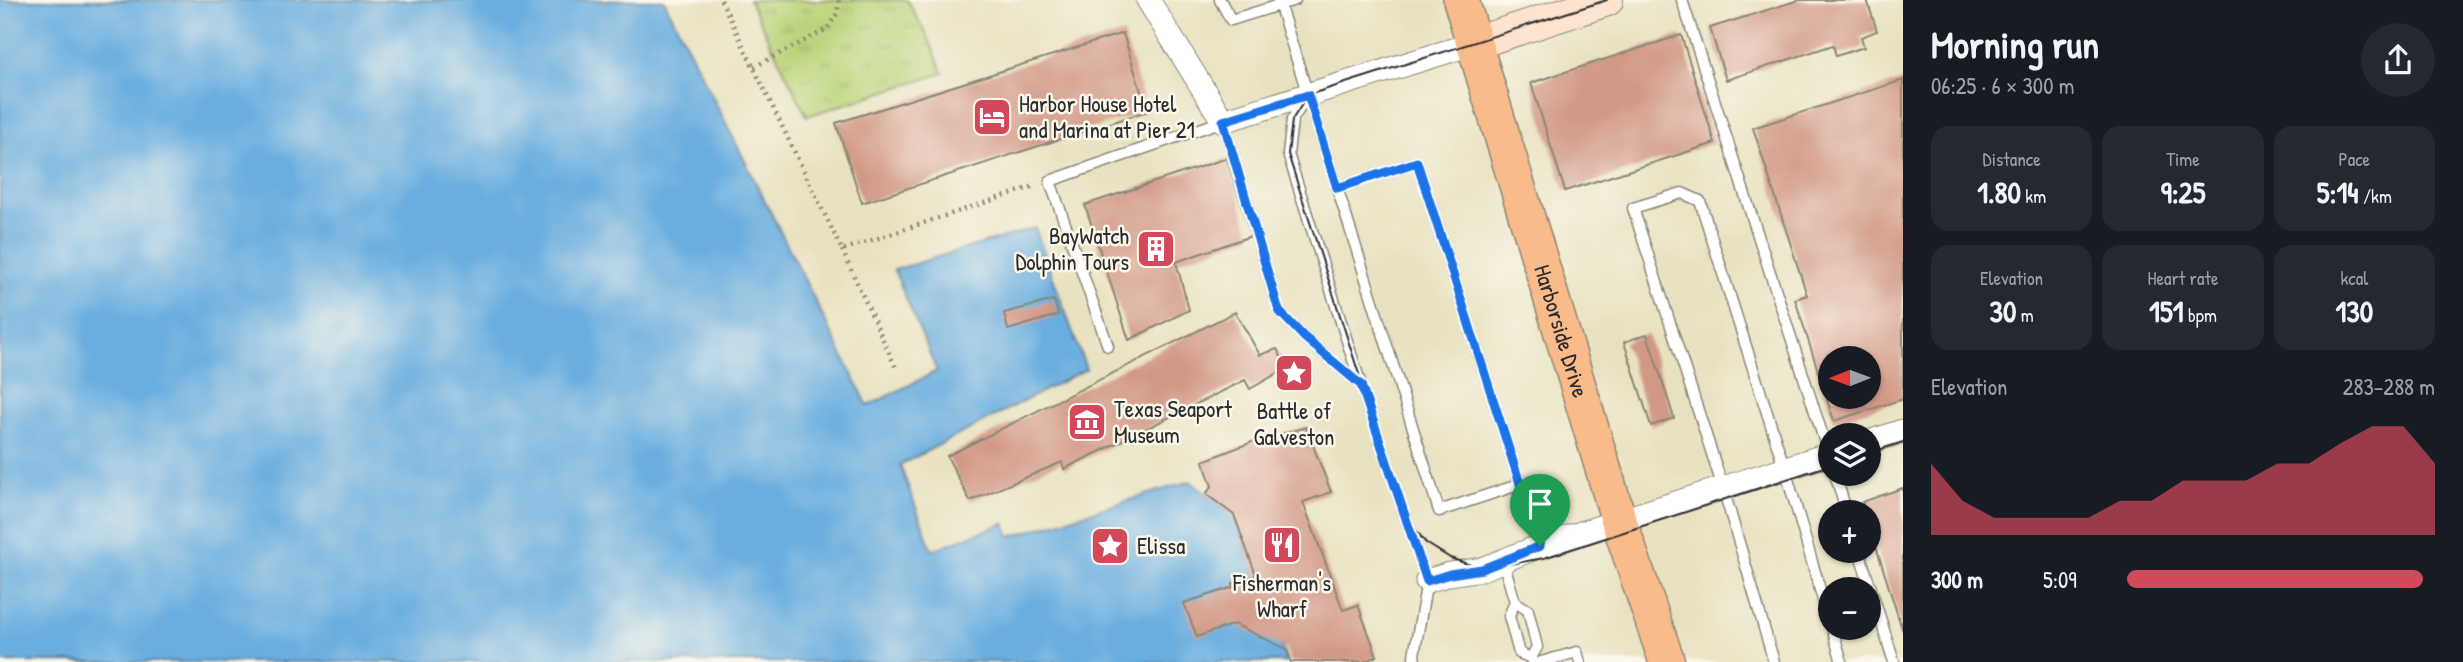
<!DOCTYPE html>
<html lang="en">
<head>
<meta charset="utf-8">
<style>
	:root { --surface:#171b24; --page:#242831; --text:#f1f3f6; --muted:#9ea1a6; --accent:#d1495b }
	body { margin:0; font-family:"Patrick Hand",sans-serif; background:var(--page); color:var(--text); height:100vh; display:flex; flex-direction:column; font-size:26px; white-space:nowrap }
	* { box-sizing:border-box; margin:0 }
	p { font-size:23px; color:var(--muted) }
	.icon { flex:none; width:38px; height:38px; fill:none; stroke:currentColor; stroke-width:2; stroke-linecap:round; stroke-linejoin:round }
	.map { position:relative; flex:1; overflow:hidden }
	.details { display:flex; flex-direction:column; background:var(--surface); width:560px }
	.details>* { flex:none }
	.needle { width:46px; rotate:269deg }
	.buttons { position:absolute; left:1818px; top:346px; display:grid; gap:14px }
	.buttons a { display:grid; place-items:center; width:63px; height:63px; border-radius:50%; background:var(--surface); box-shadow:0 2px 5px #0004; font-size:35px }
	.pin { position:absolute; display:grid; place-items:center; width:60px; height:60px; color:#fff; margin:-72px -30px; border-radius:50% 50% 50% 0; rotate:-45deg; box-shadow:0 0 7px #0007 }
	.pin .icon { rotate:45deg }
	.round { display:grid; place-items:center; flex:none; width:74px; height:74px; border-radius:37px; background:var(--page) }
	.summary { display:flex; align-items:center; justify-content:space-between; height:119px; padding:0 28px }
	h1 { font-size:38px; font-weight:700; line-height:52px }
	.metrics { display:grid; grid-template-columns:repeat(3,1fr); gap:10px; height:119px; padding:7px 28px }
	.metrics div { display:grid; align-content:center; border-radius:18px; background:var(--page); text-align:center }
	.metrics b { font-size:30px; font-weight:700 }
	.metrics small { font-size:19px; font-weight:400 }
	.metrics p { font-size:19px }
	.chart { height:196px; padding:14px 28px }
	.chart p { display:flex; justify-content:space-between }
	.chart svg { width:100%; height:126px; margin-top:7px; fill:var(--accent); opacity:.7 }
	ul { padding:0 28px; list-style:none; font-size:23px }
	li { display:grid; grid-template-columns:112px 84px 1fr; align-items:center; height:52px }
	li i { height:18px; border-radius:9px; background:var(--accent) }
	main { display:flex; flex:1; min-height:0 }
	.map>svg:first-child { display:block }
</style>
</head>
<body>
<main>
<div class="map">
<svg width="1903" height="662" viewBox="0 0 1903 662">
	<defs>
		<pattern id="park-tufts" width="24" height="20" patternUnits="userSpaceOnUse" patternTransform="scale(1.75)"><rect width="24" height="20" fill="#b9d378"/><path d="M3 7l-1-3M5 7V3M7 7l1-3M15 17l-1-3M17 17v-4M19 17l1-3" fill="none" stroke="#9fb568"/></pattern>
	</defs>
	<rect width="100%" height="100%" fill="#fbf7ec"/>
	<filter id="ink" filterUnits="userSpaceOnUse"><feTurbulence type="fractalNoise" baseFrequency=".0143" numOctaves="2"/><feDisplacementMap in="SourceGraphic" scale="14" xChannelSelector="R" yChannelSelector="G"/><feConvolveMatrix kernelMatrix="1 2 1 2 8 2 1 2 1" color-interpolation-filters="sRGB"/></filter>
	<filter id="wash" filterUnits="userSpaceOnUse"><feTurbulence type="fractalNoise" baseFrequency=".00686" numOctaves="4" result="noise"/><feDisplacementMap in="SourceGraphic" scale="28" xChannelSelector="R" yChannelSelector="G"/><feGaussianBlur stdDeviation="1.57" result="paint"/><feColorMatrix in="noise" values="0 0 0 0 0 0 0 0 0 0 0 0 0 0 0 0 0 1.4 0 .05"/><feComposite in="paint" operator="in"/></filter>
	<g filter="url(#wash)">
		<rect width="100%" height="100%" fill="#e9e2c1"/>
		<polygon fill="url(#park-tufts)" stroke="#727f52" stroke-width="2" points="749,0 907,0 929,39 943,73 807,116"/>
		<polygon fill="#6aaedf" stroke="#4a6c85" stroke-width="2" points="0,0 664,0 868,406 937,371 894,270 1035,228 1086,369 900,465 932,550 1005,523 1010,537 1190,481 1234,515 1287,662 0,662"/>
		<g id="blocks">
			<g fill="#d29886" fill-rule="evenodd">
				<polygon points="1799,0 1867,0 1877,31 1861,37 1864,47 1836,56 1833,45 1726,80 1710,28"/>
				<polygon points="1123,33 1147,111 862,203 836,123"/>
				<polygon points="1681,35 1715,143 1565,191 1531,83"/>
				<path d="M1903 80V399L1834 421 1795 299 1807 295 1753 128ZM1830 359H1869V397H1830Z"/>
				<polygon points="1227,158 1251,236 1176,262 1189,310 1129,340 1085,205"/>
				<polygon points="1054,300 1058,315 1008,330 1004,313"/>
				<polygon points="1235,312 1260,355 1277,349 1287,368 1250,389 1245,380 1064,469 1062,462 970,501 947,456"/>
				<polygon points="1647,334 1674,418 1651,426 1624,342"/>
				<polygon points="1306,427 1331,492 1303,502 1343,610 1358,605 1377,656 1363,662 1291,662 1286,649 1234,624 1197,637 1184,603 1234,587 1233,583 1256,575 1234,515 1206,494 1212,486 1203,461 1275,433 1278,435"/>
				<polygon points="1903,488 1903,628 1902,629 1869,524 1869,513 1866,513 1862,502"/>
			</g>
		</g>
	</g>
	<g filter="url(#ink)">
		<use href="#blocks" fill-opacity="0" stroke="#8a8676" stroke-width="2"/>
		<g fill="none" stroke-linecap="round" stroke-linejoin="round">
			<g stroke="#8a8676" stroke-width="13">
				<g id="lane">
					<polyline points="1220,0 1231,20 1295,0"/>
					<polyline points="1278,0 1439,511 1521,484"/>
					<polyline points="1682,0 1829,455"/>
					<polyline points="1306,98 1292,120 1288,154 1361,385"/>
					<polyline points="1337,188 1417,162 1540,546"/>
					<polyline points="1108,346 1050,181 1223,121 1279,311 1304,337 1361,385 1427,581 1414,655 1415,662"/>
					<polyline points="1835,474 1847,513"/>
					<polyline points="1859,551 1894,662"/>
					<polyline points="1503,561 1515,602 1509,616 1519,653 1531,658"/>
					<polyline points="1515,602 1528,610 1537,647 1531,658 1532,662"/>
					<polyline points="1832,628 1842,662"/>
					<polyline points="1541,662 1577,652 1580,662"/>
					<polyline points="1774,662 1723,488 1633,208 1682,193 1700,201 1788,479 1830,624"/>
				</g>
			</g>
			<g stroke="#8a8676" stroke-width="25">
				<g id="street">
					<polyline points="1148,0 1223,121 1475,43"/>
					<polyline points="1869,442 1903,431"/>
					<polyline points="1427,581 1450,574 1482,569 1540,546 1830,454"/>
				</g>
			</g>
			<g stroke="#8a8676" stroke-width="34">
				<polyline id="secondary" points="1475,43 1607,0"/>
			</g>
			<g stroke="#8a8676" stroke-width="38">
				<g id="primary">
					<path id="s1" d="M1461 0 1619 521 1667 662"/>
				</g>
			</g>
			<g stroke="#8a8676" stroke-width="4.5" stroke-dasharray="2 5" stroke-linecap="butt">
				<polyline points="721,0 842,250 1032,187"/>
				<polyline points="754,67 827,29 837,14 839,0"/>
				<polyline points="842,250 896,368"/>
			</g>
			<use href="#lane" stroke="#fff" stroke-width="10"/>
			<use href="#street" stroke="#fff" stroke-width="23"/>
			<use href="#secondary" stroke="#fde4d1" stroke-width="32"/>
			<use href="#primary" stroke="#fabb8b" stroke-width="35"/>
			<g stroke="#2b2b2b" stroke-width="2">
				<polyline points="1607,0 1308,95 1292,120 1288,154 1405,517 1426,543 1450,558 1482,569 1544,558 1830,465"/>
				<polyline points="1869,453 1903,442"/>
			</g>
		</g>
	</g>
	<g fill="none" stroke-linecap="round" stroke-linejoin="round" filter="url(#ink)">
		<g stroke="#fff" stroke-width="14">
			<polygon id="route" points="1308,95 1337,188 1417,162 1540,546 1482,569 1450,574 1427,581 1361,385 1304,337 1279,311 1223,121"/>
		</g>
		<use href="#route" stroke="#1a73e8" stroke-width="9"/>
	</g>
	<defs>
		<g id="hotel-square" transform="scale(2.0125)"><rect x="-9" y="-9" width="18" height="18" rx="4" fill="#d1495b" stroke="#fbf7ec"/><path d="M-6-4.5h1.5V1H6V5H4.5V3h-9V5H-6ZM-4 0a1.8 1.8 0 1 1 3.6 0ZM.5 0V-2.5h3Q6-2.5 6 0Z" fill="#fff"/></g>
		<g id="building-square" transform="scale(2.0125)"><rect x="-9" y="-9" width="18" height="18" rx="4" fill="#d1495b" stroke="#fbf7ec"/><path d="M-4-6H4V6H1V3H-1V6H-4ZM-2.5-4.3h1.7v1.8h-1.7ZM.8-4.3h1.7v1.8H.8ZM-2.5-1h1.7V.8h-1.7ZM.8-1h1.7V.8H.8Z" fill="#fff"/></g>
		<g id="sight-square" transform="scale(2.0125)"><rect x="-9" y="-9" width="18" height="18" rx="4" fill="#d1495b" stroke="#fbf7ec"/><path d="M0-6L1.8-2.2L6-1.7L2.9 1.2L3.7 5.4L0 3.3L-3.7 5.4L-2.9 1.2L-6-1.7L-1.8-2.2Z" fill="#fff"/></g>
		<g id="museum-square" transform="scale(2.0125)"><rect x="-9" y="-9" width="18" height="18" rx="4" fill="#d1495b" stroke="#fbf7ec"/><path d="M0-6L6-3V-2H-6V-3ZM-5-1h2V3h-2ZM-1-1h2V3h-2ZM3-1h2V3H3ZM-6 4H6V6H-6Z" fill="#fff"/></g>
		<g id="restaurant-square" transform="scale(2.0125)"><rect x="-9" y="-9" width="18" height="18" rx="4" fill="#d1495b" stroke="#fbf7ec"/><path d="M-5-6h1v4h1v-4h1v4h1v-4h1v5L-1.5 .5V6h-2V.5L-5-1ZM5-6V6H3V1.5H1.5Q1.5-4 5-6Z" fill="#fff"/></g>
	</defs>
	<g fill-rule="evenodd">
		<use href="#hotel-square" x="992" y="117"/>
		<use href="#building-square" x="1156" y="249"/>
		<use href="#sight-square" x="1294" y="373"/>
		<use href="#museum-square" x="1087" y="422"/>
		<use href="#restaurant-square" x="1282" y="545"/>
		<use href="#sight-square" x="1110" y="546"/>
	</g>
	<g text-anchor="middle" stroke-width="5" stroke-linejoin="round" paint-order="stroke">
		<g font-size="23" fill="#2b2b2b" stroke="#fbf7ec" text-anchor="start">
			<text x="1019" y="112">Harbor House Hotel<tspan x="1019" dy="26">and Marina at Pier 21</tspan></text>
			<text x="1129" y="244" text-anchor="end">BayWatch<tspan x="1129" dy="26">Dolphin Tours</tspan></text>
			<text x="1114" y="417">Texas Seaport<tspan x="1114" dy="26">Museum</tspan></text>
			<text x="1294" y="419" text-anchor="middle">Battle of<tspan x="1294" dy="26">Galveston</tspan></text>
			<text x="1137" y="554">Elissa</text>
			<text x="1282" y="591" text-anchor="middle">Fisherman's<tspan x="1282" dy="26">Wharf</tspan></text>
		</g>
		<g font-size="23" fill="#2b2b2b" stroke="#fbf7ec">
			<text dy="8" stroke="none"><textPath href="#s1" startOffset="346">Harborside Drive</textPath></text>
		</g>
	</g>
</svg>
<div class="buttons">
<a><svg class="needle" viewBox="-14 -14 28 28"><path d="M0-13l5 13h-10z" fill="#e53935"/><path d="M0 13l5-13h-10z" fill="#9ea1a6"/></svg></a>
<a><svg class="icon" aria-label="layers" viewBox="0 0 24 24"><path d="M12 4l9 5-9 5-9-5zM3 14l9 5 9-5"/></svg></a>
<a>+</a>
<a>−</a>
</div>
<div class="pin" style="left:1540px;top:546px;background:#1e9e55"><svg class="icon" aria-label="arrive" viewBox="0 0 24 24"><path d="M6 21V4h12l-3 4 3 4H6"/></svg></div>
</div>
<section class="details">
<div class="summary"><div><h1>Morning run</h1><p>06:25 · 6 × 300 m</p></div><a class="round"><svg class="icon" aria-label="share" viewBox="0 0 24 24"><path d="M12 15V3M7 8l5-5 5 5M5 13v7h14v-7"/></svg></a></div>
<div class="metrics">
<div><p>Distance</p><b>1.80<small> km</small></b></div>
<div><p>Time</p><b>9:25</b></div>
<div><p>Pace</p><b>5:14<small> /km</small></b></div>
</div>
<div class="metrics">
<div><p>Elevation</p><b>30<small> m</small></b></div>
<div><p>Heart rate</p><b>151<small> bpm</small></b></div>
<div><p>kcal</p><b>130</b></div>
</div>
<div class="chart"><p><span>Elevation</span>283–288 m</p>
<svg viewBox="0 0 160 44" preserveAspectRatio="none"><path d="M0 44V19L10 32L20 38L30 38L40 38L50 38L60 32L70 32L80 25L90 25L100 25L110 19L120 19L130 12L140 6L150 6L160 19V44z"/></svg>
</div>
<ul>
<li><b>300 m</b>5:09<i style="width:96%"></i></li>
</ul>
</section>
</main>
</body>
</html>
